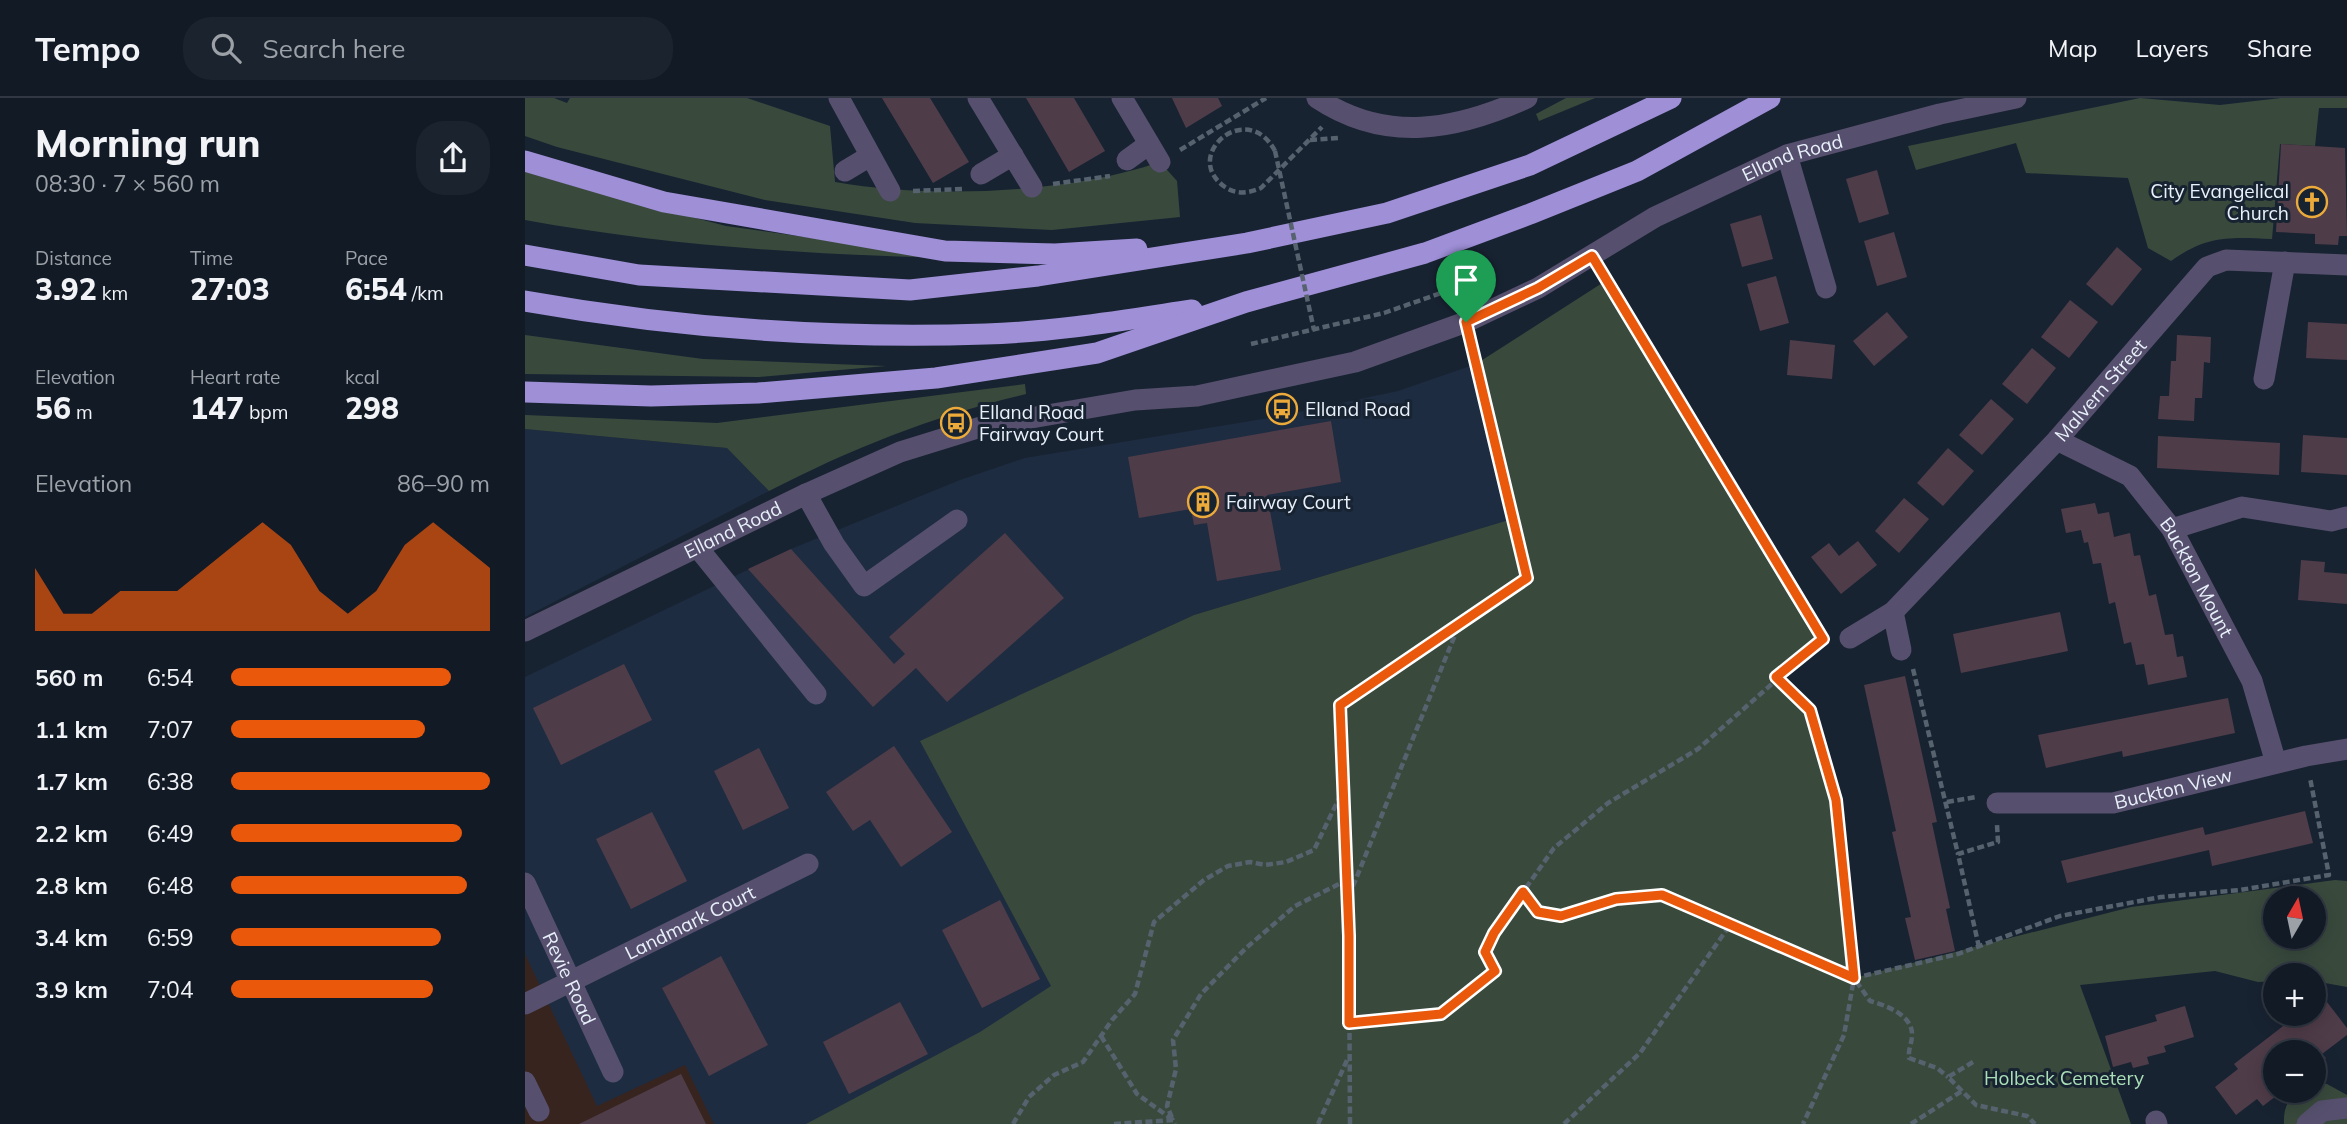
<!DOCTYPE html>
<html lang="en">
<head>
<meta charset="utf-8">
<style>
	:root { --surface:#121a26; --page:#1b232e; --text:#f1f3f6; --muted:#9ca1a7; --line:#313843; --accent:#ea580c }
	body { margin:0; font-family:Mulish,sans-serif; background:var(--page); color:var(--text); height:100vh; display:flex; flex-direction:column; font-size:26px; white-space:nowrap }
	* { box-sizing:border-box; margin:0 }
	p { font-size:23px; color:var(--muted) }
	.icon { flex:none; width:38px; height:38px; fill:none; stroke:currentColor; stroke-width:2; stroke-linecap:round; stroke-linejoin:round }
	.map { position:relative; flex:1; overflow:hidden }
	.drawer { display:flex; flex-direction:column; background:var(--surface); width:525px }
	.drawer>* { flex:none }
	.needle { width:46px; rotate:9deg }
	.fabs { position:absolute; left:1738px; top:788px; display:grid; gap:14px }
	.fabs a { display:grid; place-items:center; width:63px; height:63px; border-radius:50%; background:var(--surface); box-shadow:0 4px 18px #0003,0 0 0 2px var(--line); font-size:35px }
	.pin { position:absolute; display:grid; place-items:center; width:60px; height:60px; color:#fff; margin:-72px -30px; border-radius:50% 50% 50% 0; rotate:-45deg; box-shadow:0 0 7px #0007 }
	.pin .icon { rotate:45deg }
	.round { display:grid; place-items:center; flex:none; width:74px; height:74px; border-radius:28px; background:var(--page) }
	.summary { display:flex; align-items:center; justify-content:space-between; height:119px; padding:0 35px }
	h1 { font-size:38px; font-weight:800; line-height:52px }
	.figures { display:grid; grid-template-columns:repeat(3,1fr); gap:10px; height:119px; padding:7px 35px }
	.figures div { display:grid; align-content:center }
	.figures b { font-size:30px; font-weight:800 }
	.figures small { font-size:19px; font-weight:400 }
	.figures p { font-size:19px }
	.chart { height:196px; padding:14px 35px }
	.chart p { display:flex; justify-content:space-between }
	.chart svg { width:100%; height:126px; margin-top:7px; fill:var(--accent); opacity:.7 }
	ul { padding:0 35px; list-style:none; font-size:23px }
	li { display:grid; grid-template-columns:112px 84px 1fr; align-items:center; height:52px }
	li i { height:18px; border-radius:9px; background:var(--accent) }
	header { display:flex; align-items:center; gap:42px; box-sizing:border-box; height:98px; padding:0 35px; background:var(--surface); border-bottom:2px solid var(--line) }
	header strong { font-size:33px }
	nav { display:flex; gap:38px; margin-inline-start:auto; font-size:24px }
	.search { width:490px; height:63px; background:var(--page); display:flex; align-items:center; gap:18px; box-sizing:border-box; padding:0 24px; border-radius:28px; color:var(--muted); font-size:26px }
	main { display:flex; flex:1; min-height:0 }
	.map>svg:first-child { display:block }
</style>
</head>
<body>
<header>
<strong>Tempo</strong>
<div class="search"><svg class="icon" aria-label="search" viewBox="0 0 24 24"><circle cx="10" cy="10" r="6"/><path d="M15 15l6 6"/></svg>Search here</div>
<nav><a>Map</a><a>Layers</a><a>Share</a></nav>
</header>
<main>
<section class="drawer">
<div class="summary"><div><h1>Morning run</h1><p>08:30 · 7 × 560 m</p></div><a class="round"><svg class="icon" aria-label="share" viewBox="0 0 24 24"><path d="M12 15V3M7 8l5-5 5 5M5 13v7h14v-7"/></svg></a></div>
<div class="figures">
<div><p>Distance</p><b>3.92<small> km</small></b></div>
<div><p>Time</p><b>27:03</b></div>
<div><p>Pace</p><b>6:54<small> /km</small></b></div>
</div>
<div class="figures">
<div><p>Elevation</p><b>56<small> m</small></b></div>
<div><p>Heart rate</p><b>147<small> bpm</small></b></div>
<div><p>kcal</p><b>298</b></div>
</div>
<div class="chart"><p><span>Elevation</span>86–90 m</p>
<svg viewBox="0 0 160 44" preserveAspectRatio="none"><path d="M0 44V22L10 38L20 38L30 30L40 30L50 30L60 22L70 14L80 6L90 14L100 30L110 38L120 30L130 14L140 6L150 14L160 22V44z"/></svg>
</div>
<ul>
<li><b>560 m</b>6:54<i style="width:85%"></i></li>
<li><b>1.1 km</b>7:07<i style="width:75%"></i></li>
<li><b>1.7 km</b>6:38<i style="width:100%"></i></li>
<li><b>2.2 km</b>6:49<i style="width:89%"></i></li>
<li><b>2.8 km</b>6:48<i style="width:91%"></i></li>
<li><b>3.4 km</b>6:59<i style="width:81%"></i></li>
<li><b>3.9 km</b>7:04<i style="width:78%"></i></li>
</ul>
</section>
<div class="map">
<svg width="1822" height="1026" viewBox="0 0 1822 1026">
	<rect width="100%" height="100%" fill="#182332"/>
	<g fill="#1e2c41">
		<polygon points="951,266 987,421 669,517 396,643 541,916 322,1026 0,1026 0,579 266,451 435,382 500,360 750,319 873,293"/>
		<polygon points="0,331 202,350 244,393 0,519"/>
	</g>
	<polygon fill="#37241f" points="0,856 72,1008 160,967 189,1026 0,1026"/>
	<g fill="#394a3d" fill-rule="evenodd">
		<path d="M0 0H29L42 5 45 0H222L305 28 310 84C408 101 540 96 635 64L652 83 655 119 527 132 390 125 240 102 32 49 0 38Z"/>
		<polygon points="1041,0 1070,0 1014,23 1011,16"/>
		<path d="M1615 0 1695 7 1756 0H1822V10H1794L1790 48 1755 46 1747 141C1705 139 1682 137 1646 163L1623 150 1603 80 1501 75 1491 45 1391 72 1383 48Z"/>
		<path d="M0 72 45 87 201 128 432 160C287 157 143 148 0 122Z"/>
		<path d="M1082 182 1298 541 1251 579 1285 612 1311 702 1329 880 1606 809 1810 782 1822 783V889L1789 883 1788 877H1750V883L1733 884 1690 873 1555 887 1606 1026H281L455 934 526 888 395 643 669 517 987 421 951 266ZM1750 800H1788V838H1750Z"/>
		<polygon points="0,237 178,261 361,268 234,279 0,276"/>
		<path d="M500 286 501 296C411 317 327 350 244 393L202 350 0 331V317L192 325Z"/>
		<path d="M1789 986H1802L1822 997V1026H1759C1758 1005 1767 992 1788 992Z"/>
	</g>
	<g fill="#4f3c49">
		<polygon points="357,0 405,0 444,64 408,85"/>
		<polygon points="501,0 549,0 580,53 544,74"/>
		<polygon points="647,0 693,0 697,8 661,30"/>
		<polygon points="1756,46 1820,50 1822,138 1814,138 1813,147 1790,146 1790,136 1751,134"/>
		<polygon points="1352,72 1364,116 1334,125 1321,81"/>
		<polygon points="1236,117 1248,161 1217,169 1205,126"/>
		<polygon points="1369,134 1382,179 1352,188 1339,143"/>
		<polygon points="1592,149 1617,171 1587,208 1561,186"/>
		<polygon points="1251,178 1264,225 1235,233 1222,186"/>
		<polygon points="1545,202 1573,224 1544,260 1516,239"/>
		<polygon points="1362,214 1383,239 1349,268 1328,243"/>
		<polygon points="1783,224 1822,226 1822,262 1781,260"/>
		<polygon points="1652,237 1686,239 1685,265 1679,264 1677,300 1670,300 1669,323 1633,321 1635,298 1644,298 1646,263 1651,263"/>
		<polygon points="1265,242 1310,247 1307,281 1262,277"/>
		<polygon points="1507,250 1531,270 1502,306 1477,286"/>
		<polygon points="1466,301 1489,321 1457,357 1434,337"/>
		<polygon points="806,323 816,384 742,397 756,472 692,483 682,425 669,427 666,411 614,420 603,359"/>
		<polygon points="1778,337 1822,340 1822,377 1776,374"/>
		<polygon points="1633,338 1755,345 1754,377 1632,370"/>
		<polygon points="1423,350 1449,373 1418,408 1392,385"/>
		<polygon points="1379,400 1404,421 1374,455 1350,433"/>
		<polygon points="1570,405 1573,416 1584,414 1589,439 1605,435 1609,458 1615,457 1624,498 1631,496 1640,537 1648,536 1652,559 1658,558 1662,579 1623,587 1619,566 1611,567 1606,544 1599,546 1590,504 1584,506 1576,465 1568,466 1563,444 1559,445 1556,432 1541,435 1536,411"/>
		<polygon points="480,435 539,500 422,604 391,570 348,609 223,471 266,451 369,566 380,556 364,539"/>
		<polygon points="1333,443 1352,467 1316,496 1286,459 1304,445 1314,458"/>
		<polygon points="1776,462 1800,464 1799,474 1822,476 1822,506 1773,502"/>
		<polygon points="1535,514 1543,553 1436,575 1428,536"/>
		<polygon points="99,566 127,622 36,667 8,610"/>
		<polygon points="1380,578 1412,724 1407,725 1425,810 1421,811 1430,853 1390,862 1380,820 1386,819 1367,734 1371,733 1339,587"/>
		<polygon points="1703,600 1710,635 1598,659 1597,653 1521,670 1513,637"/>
		<polygon points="369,648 427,734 376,769 345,722 328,733 301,694"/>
		<polygon points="234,650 264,710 218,732 189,673"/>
		<polygon points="1780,713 1788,745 1687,768 1684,752 1542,785 1536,763 1678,729 1680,737"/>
		<polygon points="127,714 162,783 106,811 71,741"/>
		<polygon points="475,802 515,881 457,910 417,832"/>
		<polygon points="196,858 243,947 184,978 137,890"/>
		<polygon points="375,904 403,956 324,996 298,944"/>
		<polygon points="1802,904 1822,930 1822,937 1797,956 1801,960 1788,970 1788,954 1750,954 1750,992 1759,992 1738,1008 1732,1001 1711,1017 1690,989 1713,971 1709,966 1775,915 1788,915"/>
		<polygon points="1660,908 1669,939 1639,948 1641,954 1622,959 1624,966 1608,970 1606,964 1588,969 1580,938 1632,923 1630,917"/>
		<polygon points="156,976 181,1026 54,1026"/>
	</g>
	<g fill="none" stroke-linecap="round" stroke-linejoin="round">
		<g stroke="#57626f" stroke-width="4.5" stroke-dasharray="7 3.5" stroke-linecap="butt">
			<polyline points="785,42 814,40"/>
			<polyline points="655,52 741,0"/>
			<path d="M750 53C722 0 655 58 700 89 712 97 724 95 736 90L797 29"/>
			<polyline points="528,86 585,78"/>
			<polyline points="388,93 439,91"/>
			<polyline points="1078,176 1298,541"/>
			<polyline points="726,246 859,215 933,189 936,200"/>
			<path d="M1303 541H1298L1173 651 1083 705 1029 750 998 794 1013 814 1036 819 1091 801 1137 797 1329 880 1345 903C1360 907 1388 917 1387 937 1387 945 1383 951 1384 960L1412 970 1423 979"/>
			<polyline points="1388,571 1433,756"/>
			<polyline points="1251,579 1285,612 1311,702 1329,880 1319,937 1278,1026"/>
			<polyline points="1422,704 1451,699"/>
			<polyline points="824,798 934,527"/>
			<polyline points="1454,849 1433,756 1473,744 1472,727"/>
			<polyline points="1329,880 1433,856 1535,818 1636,799 1715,792 1804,777 1785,680"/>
			<polyline points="824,925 916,916 969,873 960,854 969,835 998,794"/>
			<polyline points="576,938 612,996 648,1022 642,1008 651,971 648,942 676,896 721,850 770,808 822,782"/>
			<polyline points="1448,964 1423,979 1451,1007 1502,1018 1510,1026"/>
			<polyline points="488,1026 504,999 529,977 558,964 587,922 610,896 629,824 679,782 703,768 725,764 740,767 761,764 789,752 818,692"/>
			<polyline points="589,1026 648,1022 650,1026"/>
			<polyline points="793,1026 823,960"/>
			<polyline points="825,1026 824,837 815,607 1002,479 947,246"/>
			<polyline points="1039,1026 1115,955 1205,827"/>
			<polyline points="1386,1026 1437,993"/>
		</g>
		<g stroke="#56506e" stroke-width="21">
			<polyline points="314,0 365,93"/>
			<polyline points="453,0 507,89"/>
			<polyline points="597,0 635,64"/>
			<path d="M792 0C861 46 931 32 1002 0"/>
			<polyline points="1262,57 1301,190"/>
			<polyline points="602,62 624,46"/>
			<polyline points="320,73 345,58"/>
			<polyline points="456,76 488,57"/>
			<polyline points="1739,281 1760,164"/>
			<path id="s1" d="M1532 342 1605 378 1647 431 1727 583 1751 665"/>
			<polyline points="281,396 309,446 339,488 432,422"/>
			<polyline points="1647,431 1717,409 1806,423 1822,419"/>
			<polyline points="173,450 291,596"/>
			<polyline points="1368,514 1376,552"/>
			<path id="s2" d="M0 533 281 396 375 354 459 328 610 302 672 298 830 264 941 224 1013 190 1130 119 1262 57 1415 16 1491 0"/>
			<path id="s3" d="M1325 540 1368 514 1532 342 1682 169 1701 162 1822 167"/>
			<path id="s4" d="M1472 705H1588L1781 658 1822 651"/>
			<path id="s5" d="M0 785 88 974"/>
			<path id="s6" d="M0 906 283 766"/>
			<polyline points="0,984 14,1013"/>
			<polyline points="1631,1023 1632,1026"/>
			<polyline points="1782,1026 1797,1013 1822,1010"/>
		</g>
		<g stroke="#9e8fd7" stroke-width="21">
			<polyline points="0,63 139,104 420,153 530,156 612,151"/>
			<polyline points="0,157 114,177 385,192 513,178 722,145 862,115 1005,67 1146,0"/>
			<path d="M0 203C151 230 307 241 461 236 530 234 600 222 667 212"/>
			<polyline points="0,294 126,298 233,295 411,280 572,255 721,204 900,155 1005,116 1112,73 1245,0"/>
		</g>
		<polyline stroke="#57626f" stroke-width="4.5" stroke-dasharray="7 3.5" stroke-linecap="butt" points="750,53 789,232"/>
	</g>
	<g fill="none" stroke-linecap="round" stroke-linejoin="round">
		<g stroke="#fff" stroke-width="14">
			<polygon id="route" points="1067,158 1298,541 1251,579 1285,612 1311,702 1329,880 1137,797 1091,801 1036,818 1013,814 998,794 969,835 960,854 970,873 916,916 824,925 824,838 815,607 1002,480 941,224 1013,190"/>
		</g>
		<use href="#route" stroke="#ea580c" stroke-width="9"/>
	</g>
	<defs>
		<g id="church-ring" transform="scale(1.575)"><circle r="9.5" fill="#182332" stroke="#ebaa39" stroke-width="1.5"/><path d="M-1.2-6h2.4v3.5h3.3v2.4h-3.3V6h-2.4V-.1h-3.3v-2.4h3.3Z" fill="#ebaa39"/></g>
		<g id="bus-ring" transform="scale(1.575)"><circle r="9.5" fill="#182332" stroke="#ebaa39" stroke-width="1.5"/><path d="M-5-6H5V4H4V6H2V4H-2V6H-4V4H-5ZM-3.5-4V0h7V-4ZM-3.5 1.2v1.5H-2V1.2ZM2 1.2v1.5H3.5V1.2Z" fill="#ebaa39"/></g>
		<g id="building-ring" transform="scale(1.575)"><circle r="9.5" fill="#182332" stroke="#ebaa39" stroke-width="1.5"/><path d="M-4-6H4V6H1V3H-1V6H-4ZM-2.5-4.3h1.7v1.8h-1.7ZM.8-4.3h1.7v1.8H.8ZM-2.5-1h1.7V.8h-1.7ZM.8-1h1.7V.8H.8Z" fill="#ebaa39"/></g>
	</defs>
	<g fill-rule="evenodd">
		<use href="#church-ring" x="1787" y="104"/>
		<use href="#bus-ring" x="757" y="311"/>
		<use href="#bus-ring" x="431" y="325"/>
		<use href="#building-ring" x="678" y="404"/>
	</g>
	<g text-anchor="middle" stroke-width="6" stroke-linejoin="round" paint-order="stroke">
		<g font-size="19" fill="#e8f0fa" stroke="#182332">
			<text dy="7" stroke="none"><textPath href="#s2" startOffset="1365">Elland Road</textPath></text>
			<text dy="7" stroke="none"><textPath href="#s3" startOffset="354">Malvern Street</textPath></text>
			<text dy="7" stroke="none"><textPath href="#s2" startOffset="231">Elland Road</textPath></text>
			<text dy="7" stroke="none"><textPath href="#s1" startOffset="203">Buckton Mount</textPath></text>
			<text dy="7" stroke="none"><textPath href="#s4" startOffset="178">Buckton View</textPath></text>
			<text dy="7" stroke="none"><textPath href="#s6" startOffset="184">Landmark Court</textPath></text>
			<text dy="7" stroke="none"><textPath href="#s5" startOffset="105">Revie Road</textPath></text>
		</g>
		<g font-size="19" fill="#e8f0fa" stroke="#182332" text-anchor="start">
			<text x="1764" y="100" text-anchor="end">City Evangelical<tspan x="1764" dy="22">Church</tspan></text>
			<text x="780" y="318">Elland Road</text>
			<text x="454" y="321">Elland Road<tspan x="454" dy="22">Fairway Court</tspan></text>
			<text x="701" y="411">Fairway Court</text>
		</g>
		<g font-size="19" fill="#aadeb7" stroke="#182332">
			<text x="1539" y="987">Holbeck Cemetery</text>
		</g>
	</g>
</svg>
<div class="fabs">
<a><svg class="needle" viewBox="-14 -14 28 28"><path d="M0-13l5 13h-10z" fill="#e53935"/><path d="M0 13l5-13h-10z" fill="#9ca1a7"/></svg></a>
<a>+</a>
<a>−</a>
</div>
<div class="pin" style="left:941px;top:224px;background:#1e9e55"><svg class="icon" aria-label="arrive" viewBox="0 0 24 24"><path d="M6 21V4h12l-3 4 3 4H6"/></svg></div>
</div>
</main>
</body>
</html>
